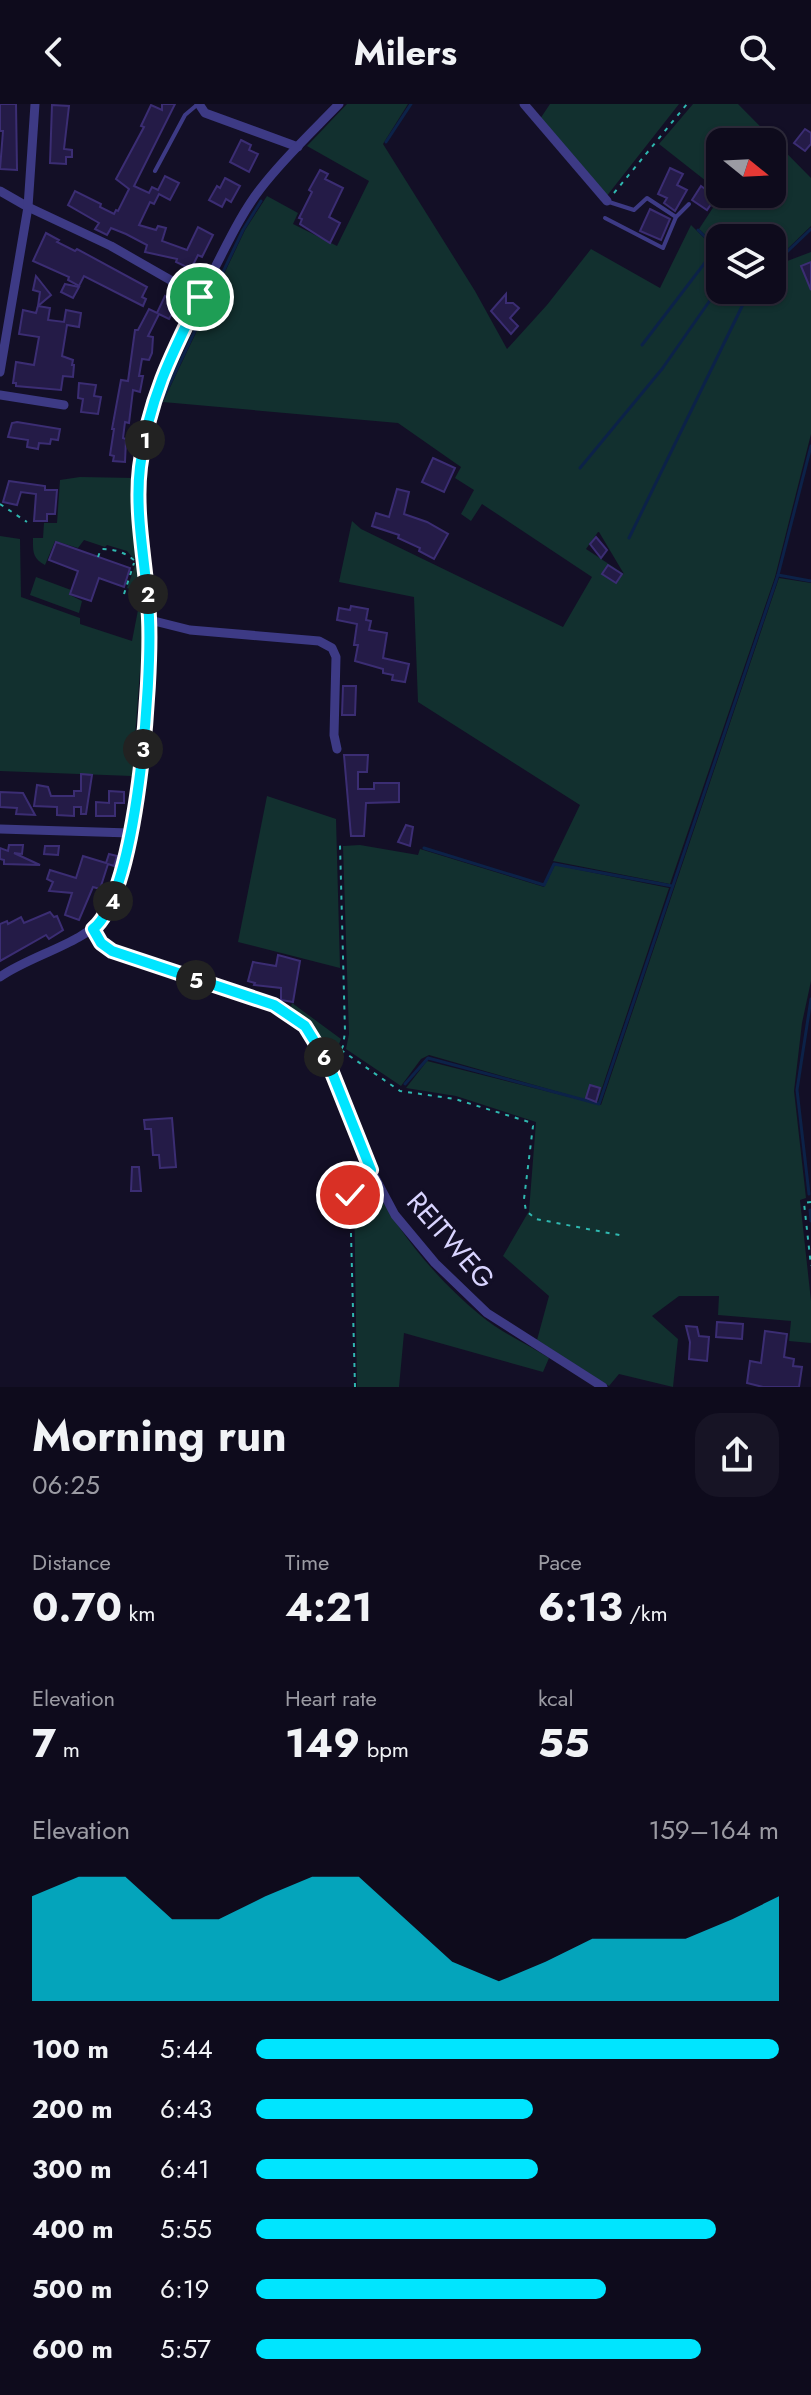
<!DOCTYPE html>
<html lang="en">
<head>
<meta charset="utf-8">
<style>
	:root { --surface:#0e0b1c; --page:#171425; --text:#f1f3f6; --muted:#9b9ba3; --line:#2e2b3b; --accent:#00e5ff }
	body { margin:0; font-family:Jost,sans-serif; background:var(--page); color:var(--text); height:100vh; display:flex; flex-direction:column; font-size:30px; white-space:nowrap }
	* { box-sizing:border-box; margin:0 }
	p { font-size:26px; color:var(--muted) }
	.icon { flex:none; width:44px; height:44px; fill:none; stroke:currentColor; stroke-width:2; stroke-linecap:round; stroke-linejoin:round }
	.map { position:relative; height:1283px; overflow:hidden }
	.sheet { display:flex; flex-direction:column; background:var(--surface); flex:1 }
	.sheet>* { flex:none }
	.needle { width:52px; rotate:108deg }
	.tools { position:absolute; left:706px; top:24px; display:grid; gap:16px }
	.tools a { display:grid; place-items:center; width:80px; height:80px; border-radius:16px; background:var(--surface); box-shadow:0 2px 6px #0004,0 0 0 2px var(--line); font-size:40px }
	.pin { position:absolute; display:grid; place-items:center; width:68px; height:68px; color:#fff; margin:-34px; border:4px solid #fff; border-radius:50%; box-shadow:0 2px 8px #0007 }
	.km { position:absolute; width:40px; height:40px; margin:-20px; border-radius:50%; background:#222; color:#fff; font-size:22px; line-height:40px; text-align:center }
	.round { display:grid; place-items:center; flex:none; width:84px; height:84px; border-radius:24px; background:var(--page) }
	.headline { display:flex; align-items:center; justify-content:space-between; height:136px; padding:0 32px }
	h1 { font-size:44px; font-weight:700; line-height:60px }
	.stats { display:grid; grid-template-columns:repeat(3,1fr); gap:12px; height:136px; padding:8px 32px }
	.stats div { display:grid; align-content:center }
	.stats b { font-size:40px; font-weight:700 }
	.stats small { font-size:22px; font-weight:400 }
	.stats p { font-size:22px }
	.chart { height:224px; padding:16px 32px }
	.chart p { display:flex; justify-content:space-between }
	.chart svg { width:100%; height:144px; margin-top:8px; fill:var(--accent); opacity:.7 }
	ul { padding:0 32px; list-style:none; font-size:26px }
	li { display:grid; grid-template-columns:128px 96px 1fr; align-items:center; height:60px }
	li i { height:20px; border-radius:10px; background:var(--accent) }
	header { display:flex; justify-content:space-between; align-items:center; height:104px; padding:0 32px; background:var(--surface); font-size:36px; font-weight:700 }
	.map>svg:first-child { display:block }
</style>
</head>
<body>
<header><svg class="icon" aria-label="back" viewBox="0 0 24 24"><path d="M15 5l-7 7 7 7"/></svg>Milers<svg class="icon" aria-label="search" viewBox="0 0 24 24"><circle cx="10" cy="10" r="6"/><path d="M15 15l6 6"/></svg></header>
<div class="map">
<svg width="811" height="1283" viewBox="0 0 811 1283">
	<rect width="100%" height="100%" fill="#130f26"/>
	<g fill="#12302f" fill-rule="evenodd">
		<path d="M347 0H408L383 40 475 187 507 245 547 201 591 145 660 184 691 121 720 150V186H772V165L780 158 782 159 811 148V330L775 473 670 780 553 757 580 701 418 598 414 493 339 478 352 417 361 425 563 523 592 473 482 400 471 417 461 410 474 386 455 374 461 363 398 319 163 298 245 126 267 92 298 109 293 120 337 142 369 77 307 42ZM598 428H599L624 470 586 445Z"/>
		<polygon points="550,0 679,0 606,93 540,15"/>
		<polygon points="693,0 738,0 811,74 811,122 772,160 772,134 720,134 720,145 699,125 722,90 772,90 772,38 720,38 720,88 659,40"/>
		<path d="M80 373 135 374 139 455 133 454 127 447 107 441 105 443 84 436 78 444 55 437 45 461C32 454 33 447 33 434H43L44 419H57L60 376Z"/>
		<polygon points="0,432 20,435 21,493 80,514 80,520 132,537 139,501 131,498 139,497 145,505 146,541 142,540 132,672 0,667"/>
		<polygon points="136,459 140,462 142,481 138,488 131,489 132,486 127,484"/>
		<polygon points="36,473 71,486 70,491 82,497 79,509 30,491"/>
		<polygon points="779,474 811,479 811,877 802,919 794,987 806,1094 800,1096 811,1197 811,1239 789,1237 791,1217 718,1211 719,1192 679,1192 652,1212 678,1235 673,1283 619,1270 609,1282 537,1236 549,1192 503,1152 529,1107 536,1018 456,992 406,984 427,957 601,1001"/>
		<polygon points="267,692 336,715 340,864 238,838"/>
		<polygon points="360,741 418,751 420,745 544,783 555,761 669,784 597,999 429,951 421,955 401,982 346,945 349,930 343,742"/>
		<polygon points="292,899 341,935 336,948 330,951 310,919 291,903"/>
		<path d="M368 1072C397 1126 432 1171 480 1211 500 1228 527 1240 549 1254L543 1268 404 1229 399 1283H357L354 1089Z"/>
	</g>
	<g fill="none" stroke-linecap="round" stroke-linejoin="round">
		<g stroke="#0c2248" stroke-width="3">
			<polyline points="386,38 411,0"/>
			<polyline points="698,126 720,147"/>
			<polyline points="772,162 811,125"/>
			<polyline points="642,241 717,143"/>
			<polyline points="161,298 243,126 261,97"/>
			<polyline points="811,342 778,471 811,477"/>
			<polyline points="580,364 662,265 720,182"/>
			<polyline points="629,434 750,186"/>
			<polyline points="424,744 544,781 554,760 672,782"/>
			<polyline points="405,980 428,954 599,1000 778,471"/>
			<polyline points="809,1090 797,986 811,895"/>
			<polyline points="810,1106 811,1117"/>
		</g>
	</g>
	<g fill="#241b47" stroke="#3b2d73" stroke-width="2">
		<polygon points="0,0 16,0 17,66 0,65 3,27 0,27"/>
		<polygon points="162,0 175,0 134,82 149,89 152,83 158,86 165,72 179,79 170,96 159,90 154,100 150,98 139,121 156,126 158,122 166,124 162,137 187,146 198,123 213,131 202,153 198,151 191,165 176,158 177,155 145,148 147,141 126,130 111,124 107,131 95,125 99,119 68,101 75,87 101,100 100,103 114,110 116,106 118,107 129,85 116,75 144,23 141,22 151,1 162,6"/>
		<polygon points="52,1 69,2 64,45 72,46 72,53 66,53 66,60 50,59"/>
		<polygon points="805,25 811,29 811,40 805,47 794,39"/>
		<polygon points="241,36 251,41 249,46 258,50 249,68 230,58"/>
		<polygon points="670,64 683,70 677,81 687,86 675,107 664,99 667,94 658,90"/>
		<polygon points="320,66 328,70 325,75 343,84 329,113 340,119 330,139 300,120 302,115 299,114 312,88 309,86"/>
		<polygon points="225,74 240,82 231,98 226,95 222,103 209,96 217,82 220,84"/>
		<polygon points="701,82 716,93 707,106 692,96"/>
		<polygon points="650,105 670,115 661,136 640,127"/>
		<polygon points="46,129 59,136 57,138 75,147 77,145 147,183 142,193 146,195 143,202 84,172 79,182 68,176 69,173 33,157"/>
		<polygon points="811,158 811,186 801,162"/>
		<polygon points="36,172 51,191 38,202 40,188 33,186"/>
		<polygon points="65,180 79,183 73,194 61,188"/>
		<polygon points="506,190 506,199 513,199 519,204 510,214 518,222 511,230 491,207"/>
		<polygon points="165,192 178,199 169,215 159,210 148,232 153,233 152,249 149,256 142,255 139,272 143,272 140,288 133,286 129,319 125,318 123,334 126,335 125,358 113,357 114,352 110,351 114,325 112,325 121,276 128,277 135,226 138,226 149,205 157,209"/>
		<polygon points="38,202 50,204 48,216 64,218 66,206 81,209 79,223 67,221 62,252 73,256 72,261 74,261 73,273 63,272 61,286 16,282 16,279 13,279 16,258 34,261 39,233 19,230 23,206 36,209"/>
		<polygon points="79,279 96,281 94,292 101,293 98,310 81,308 83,295 78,294"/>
		<polygon points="17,318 60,325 58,336 51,335 50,340 39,339 38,345 27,343 28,336 8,333 12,319"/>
		<polygon points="433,354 455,364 444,388 422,378"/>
		<polygon points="9,377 45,382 45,386 57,386 55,410 47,410 47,417 34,417 36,390 21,388 17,401 3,398"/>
		<polygon points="397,385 409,388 404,410 427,418 448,430 434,455 419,447 420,444 398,434 399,431 372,422 376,409 389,413"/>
		<polygon points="596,433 607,446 601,454 590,440"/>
		<polygon points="56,438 130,464 124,483 99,474 91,497 70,490 78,467 49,456"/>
		<polygon points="608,461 622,470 616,479 602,470"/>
		<polygon points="351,502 368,505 366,516 371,517 369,526 387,529 383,554 409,560 405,578 392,576 393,571 383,569 383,565 355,557 358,541 354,541 357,520 337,516 339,504 350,506"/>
		<polygon points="343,582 356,582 355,611 342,611"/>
		<polygon points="344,651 368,651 367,668 358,668 358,685 374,685 374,679 399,679 399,698 366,699 364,732 351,732"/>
		<polygon points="81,670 92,671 86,710 81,710 81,703 74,703 74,712 57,711 57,703 34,702 37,681 48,683 51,692 74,692 74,687 81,687"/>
		<polygon points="109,687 124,688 124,699 115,699 115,712 96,712 96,698 109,699"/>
		<polygon points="0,688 23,689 35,711 16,710 17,704 0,703"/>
		<polygon points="406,721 413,723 410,742 398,738"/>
		<polygon points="9,741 23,741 22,750 14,749 40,761 4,760 4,756 0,755 0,744 8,747"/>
		<polygon points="45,742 59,742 58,751 44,750"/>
		<polygon points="109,750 117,752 114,762 108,760 100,785 93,783 79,816 65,811 72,789 49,787 53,778 47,775 50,766 76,774 83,752 106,759"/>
		<polygon points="50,808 54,813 57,812 63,826 49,835 46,831 0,857 0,820 7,817 8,820 21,813 24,819"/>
		<polygon points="278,851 300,857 293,898 281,896 281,884 254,881 255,879 248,877 253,858 276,862"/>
		<polygon points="590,981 600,984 596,998 586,994"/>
		<polygon points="172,1014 176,1063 160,1064 159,1051 153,1051 151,1025 145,1025 144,1016"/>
		<polygon points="132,1063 139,1063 141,1087 131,1087"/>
		<polygon points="717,1218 743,1220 742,1235 716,1233"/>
		<polygon points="686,1222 697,1223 699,1232 709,1233 707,1257 689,1255 690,1238"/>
		<polygon points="765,1227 787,1230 784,1253 794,1255 793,1262 802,1263 799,1283 763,1283 747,1279 750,1257 761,1259"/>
	</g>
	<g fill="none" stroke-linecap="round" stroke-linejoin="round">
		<g stroke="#2fb8b0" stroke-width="2" stroke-dasharray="4 6" stroke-linecap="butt">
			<polyline points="614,89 687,0"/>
			<polyline points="0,400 27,418"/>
			<path d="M98 453 101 445C114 445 124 448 134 456"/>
			<polyline points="124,490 134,459"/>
			<polyline points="341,946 400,987 455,995 529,1018 533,1022 524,1095 526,1107 536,1115 624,1132"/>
			<polyline points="337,954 343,942 345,928 340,741"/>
			<polyline points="811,1098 804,1099 811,1162"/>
			<polyline points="355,1283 350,1091 364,1072"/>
		</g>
		<g stroke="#3d3a85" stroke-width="4">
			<polyline points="155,67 185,11 198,0"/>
			<polyline points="609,98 634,106 647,94 676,113"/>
			<polyline points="605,114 663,144 676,113 689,100"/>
		</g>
		<g stroke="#3d3a85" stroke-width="9">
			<polyline points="199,0 205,9 298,43"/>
			<polyline points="524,0 607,97"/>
			<polyline points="0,87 28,103 111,142 200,193"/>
			<polyline points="0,268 28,103 35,0"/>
			<polyline points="0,291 64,301"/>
			<polyline points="150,516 190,526 319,537 332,544 336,553 334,631 337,645"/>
			<polyline points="0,725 130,729"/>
			<polyline points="93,825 101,839 112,847 274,901 305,922 329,961 371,1066 395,1111 435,1159 487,1209 603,1283"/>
			<path d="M0 873C27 853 86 838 104 813 121 790 128 743 133 715 143 649 152 583 150 516 148 466 135 415 140 365 146 295 178 235 210 173 226 143 240 111 261 84 284 54 313 27 339 0"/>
		</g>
	</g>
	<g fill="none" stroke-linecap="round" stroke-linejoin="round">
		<g stroke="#fff" stroke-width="16">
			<path id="route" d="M200 193C171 251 148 297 140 363 134 412 147 465 149 514 152 573 138 789 93 825L101 839 112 847 274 901 305 922 329 961 371 1066 355 1081 350 1091"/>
		</g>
		<use href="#route" stroke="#00e5ff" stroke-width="10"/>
	</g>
	<g text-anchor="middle" stroke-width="6" stroke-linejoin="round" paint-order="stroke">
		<g font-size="28" fill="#d9d4ff" stroke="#130f26">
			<text transform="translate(451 1136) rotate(49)" y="10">REITWEG</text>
		</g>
	</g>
</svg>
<div class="tools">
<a><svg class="needle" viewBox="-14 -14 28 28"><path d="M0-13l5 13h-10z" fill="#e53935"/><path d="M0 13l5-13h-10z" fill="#9b9ba3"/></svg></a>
<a><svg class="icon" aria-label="layers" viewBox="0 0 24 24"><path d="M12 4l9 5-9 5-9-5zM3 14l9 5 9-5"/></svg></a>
</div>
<div class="pin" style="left:200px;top:193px;background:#1e9e55"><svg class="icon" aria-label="arrive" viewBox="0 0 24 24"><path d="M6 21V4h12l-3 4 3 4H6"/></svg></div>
<div class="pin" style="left:350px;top:1091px;background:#d93025"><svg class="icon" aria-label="check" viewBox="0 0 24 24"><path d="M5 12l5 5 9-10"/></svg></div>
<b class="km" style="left:145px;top:336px">1</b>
<b class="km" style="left:148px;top:490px">2</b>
<b class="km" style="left:143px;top:645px">3</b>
<b class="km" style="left:113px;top:797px">4</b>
<b class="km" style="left:196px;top:876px">5</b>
<b class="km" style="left:324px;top:953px">6</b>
</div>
<section class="sheet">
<div class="headline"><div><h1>Morning run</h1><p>06:25</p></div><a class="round"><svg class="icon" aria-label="share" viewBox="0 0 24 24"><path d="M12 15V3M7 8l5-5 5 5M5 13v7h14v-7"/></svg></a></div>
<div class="stats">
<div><p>Distance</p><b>0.70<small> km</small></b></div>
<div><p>Time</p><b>4:21</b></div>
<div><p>Pace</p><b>6:13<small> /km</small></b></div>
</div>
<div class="stats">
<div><p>Elevation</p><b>7<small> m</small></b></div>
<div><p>Heart rate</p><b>149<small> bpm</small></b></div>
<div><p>kcal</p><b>55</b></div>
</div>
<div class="chart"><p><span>Elevation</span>159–164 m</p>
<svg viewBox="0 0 160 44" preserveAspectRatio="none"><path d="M0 44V12L10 6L20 6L30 19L40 19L50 12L60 6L70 6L80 19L90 32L100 38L110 32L120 25L130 25L140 25L150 19L160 12V44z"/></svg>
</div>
<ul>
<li><b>100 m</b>5:44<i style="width:100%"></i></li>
<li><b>200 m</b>6:43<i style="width:53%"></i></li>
<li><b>300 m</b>6:41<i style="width:54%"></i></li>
<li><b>400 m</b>5:55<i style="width:88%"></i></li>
<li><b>500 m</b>6:19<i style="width:67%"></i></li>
<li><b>600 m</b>5:57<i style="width:85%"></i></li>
</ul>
</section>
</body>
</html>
